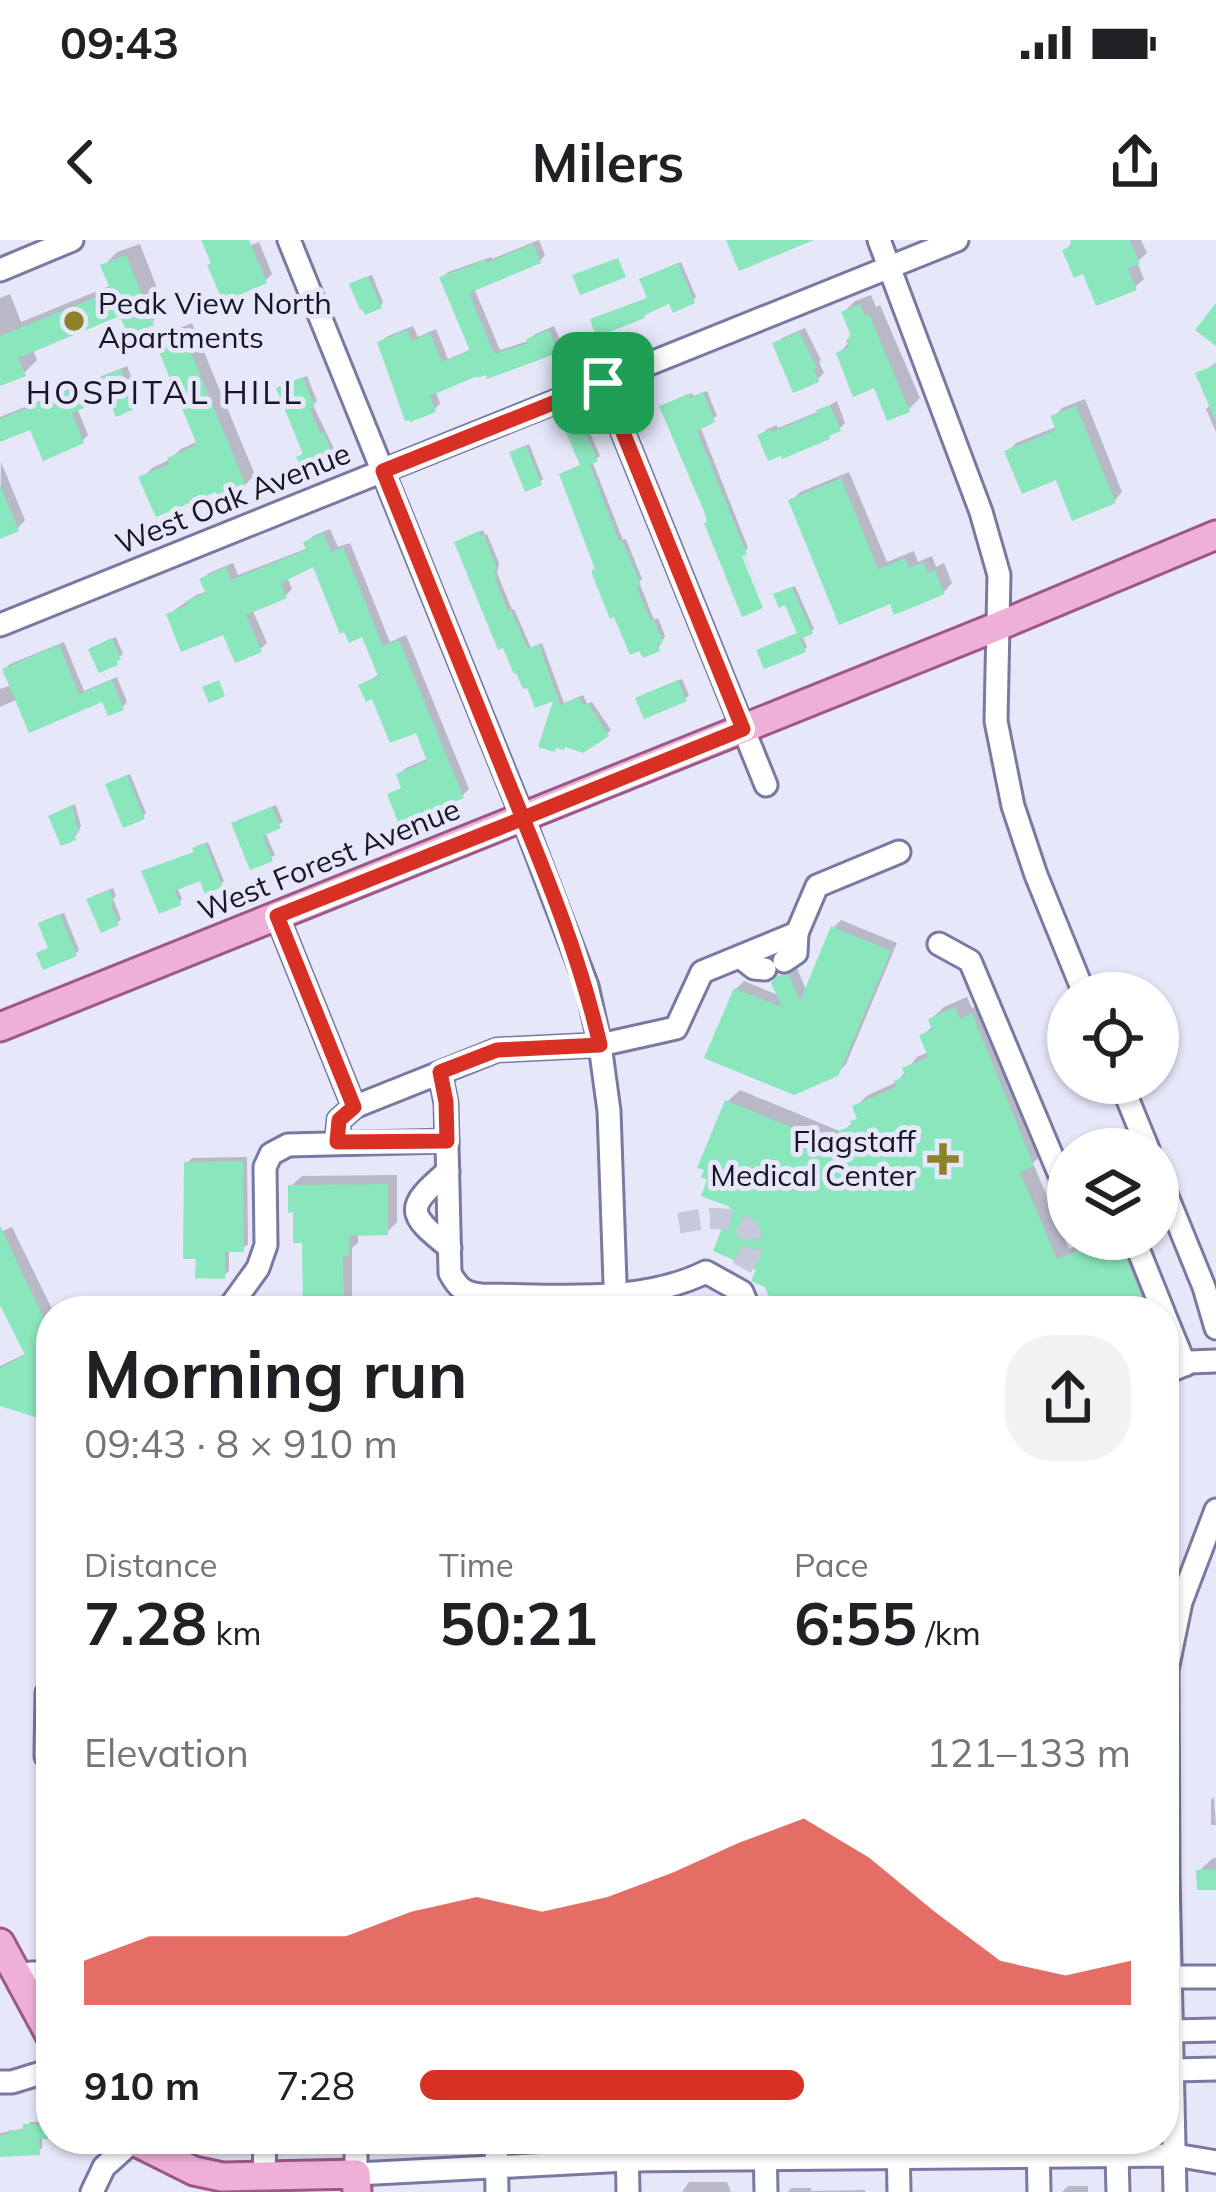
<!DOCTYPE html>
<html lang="en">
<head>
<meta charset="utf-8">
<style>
	:root { --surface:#fff; --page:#f2f2f2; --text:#202124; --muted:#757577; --accent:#d93025 }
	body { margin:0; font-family:Mulish,sans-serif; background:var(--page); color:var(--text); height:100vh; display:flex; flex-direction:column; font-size:45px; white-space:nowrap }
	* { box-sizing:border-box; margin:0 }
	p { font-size:39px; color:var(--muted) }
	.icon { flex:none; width:66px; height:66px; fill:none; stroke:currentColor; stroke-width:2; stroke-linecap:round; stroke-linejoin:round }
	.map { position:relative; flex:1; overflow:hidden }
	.sheet { position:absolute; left:36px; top:1056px; width:1143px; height:858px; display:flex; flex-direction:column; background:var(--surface); border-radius:48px; box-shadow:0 3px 9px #0004 }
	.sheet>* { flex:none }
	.fabs { position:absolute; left:1047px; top:732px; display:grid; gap:24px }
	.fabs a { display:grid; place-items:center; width:132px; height:132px; border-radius:50%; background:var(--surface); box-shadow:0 3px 9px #0004; font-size:60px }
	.pin { position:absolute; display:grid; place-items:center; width:102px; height:102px; color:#fff; margin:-51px; border-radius:24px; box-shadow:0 6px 18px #0006 }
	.round { display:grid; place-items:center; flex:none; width:126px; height:126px; border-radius:48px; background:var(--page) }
	.headline { display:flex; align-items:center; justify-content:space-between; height:204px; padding:0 48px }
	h1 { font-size:66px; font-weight:700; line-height:90px }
	.metrics { display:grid; grid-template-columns:repeat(3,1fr); gap:18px; height:204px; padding:12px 48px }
	.metrics div { display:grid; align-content:center }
	.metrics b { font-size:60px; font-weight:700 }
	.metrics small { font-size:33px; font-weight:400 }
	.metrics p { font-size:33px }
	.chart { height:336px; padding:24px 48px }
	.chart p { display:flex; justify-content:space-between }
	.chart svg { width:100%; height:216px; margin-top:12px; fill:var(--accent); opacity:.7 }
	ul { padding:0 48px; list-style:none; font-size:39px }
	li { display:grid; grid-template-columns:192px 144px 1fr; align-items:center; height:90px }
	li i { height:30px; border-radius:15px; background:var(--accent) }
	.status { display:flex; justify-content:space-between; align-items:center; height:84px; padding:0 60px; background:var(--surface); direction:ltr }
	.status svg { height:33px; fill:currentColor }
	header { display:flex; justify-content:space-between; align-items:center; height:156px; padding:0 48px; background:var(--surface); font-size:54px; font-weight:700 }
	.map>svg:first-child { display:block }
</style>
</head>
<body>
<div class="status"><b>09:43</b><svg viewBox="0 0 49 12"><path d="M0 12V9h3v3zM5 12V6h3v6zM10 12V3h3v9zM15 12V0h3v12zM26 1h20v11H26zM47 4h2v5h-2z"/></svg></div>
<header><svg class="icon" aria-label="back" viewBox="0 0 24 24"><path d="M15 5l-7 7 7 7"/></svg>Milers<svg class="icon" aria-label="share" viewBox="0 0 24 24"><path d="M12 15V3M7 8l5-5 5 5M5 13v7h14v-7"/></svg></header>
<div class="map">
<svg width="1216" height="1952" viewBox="0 0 1216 1952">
	<rect width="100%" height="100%" fill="#e6e7f9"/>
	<g fill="#0003">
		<polygon points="205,0 239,0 243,8 259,2 272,34 265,41 214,22"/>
		<polygon points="539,0 545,15 540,21 474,48 500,110 528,101 535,94 554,86 562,105 557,110 435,150 440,163 435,169 380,103 386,97 413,86 418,97 436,89 448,119 472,109 443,37 448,32 491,17 492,19"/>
		<polygon points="1073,0 1141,0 1147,13 1137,22 1144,39 1135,47 1084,30 1066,11"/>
		<polygon points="140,4 165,69 152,82 122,72 33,109 37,120 24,133 0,139 0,58 10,54 21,82 112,45 104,26 117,12"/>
		<polygon points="681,22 696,57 693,61 671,60 644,76 597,77 650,57 646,37"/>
		<polygon points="372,35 383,62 380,66 356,41"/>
		<polygon points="871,55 876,67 880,65 920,158 909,169 839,113 853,98 844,72 855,61"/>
		<polygon points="192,83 255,235 245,245 218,248 142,238 152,228 169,220 181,209 199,201 158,103 168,93"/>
		<polygon points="805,88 821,120 819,122 824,133 818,139 776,104 782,98"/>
		<polygon points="1216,123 1216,192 1206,169 1212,164 1199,134"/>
		<polygon points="127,126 141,160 135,166 110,154 77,168 88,195 82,201 32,186 0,199 0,177"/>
		<polygon points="307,136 317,161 313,165 335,211 332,215 305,213 282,145"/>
		<polygon points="707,151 717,176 700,186 748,308 744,312 764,363 739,301 710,281 663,166 692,153 693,156"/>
		<polygon points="1085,159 1122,252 1114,261 1008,211 1016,203 1058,186 1054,177 1062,168"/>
		<polygon points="837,161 845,183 839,189 761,195 767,189 777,185 778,188 820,171"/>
		<polygon points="585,181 600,216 592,221 623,300 626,299 642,339 639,342 654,380 658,378 665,396 658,409 598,328 583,224 569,190"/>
		<polygon points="529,204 543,239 540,242 515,210"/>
		<polygon points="1,222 25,280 18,288 0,295"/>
		<polygon points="849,232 887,322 914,311 918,322 932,316 936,327 944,323 952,343 944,352 891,360 792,260 800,252"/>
		<polygon points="330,289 338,307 350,303 390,402 406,395 469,549 462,556 424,571 425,575 419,582 391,555 404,546 399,534 406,528 429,518 418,489 362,445 381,433 364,393 314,323 287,337 292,349 285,356 252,369 267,403 260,409 225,391 169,374 196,355 208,351 203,339 209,333 233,323 238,335 308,308 306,303 313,296"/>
		<polygon points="483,290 485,295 487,294 499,323 497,333 512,370 514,369 531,408 542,403 564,463 583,455 587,464 592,462 611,490 607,494 558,505 542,505 558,455 537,464 458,302"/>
		<polygon points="795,346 814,389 802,396 807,407 804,410 766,425 800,392 779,352"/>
		<polygon points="116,397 123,414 119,417 95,406"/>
		<polygon points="64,402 84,451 117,437 127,462 122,467 104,459 18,459 0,467 0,449 12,445 5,429 10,424"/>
		<polygon points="682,439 689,455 685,459 642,455"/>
		<polygon points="130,534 146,573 143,576 112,542"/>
		<polygon points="75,564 81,586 75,597 51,576"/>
		<polygon points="276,565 283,582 265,592 275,615 271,618 238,580"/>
		<polygon points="208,602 224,641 221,644 201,637 177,647 182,659 179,663 144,632 197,611 199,605"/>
		<polygon points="113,648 116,656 113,659 121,679 117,683 93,656"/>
		<polygon points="64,673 79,710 75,714 51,707 45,680"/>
		<polygon points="841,680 897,703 846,824 837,834 736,749 744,741 780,756 775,743 790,728 797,728 807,752 833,688"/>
		<polygon points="967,757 972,768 985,763 1045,911 1033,923 1069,1009 1093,999 1135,999 1164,1071 773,1071 777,1069 734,965 727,862 740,850 842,892 859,877 855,867 868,855 897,842 917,817 929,812 922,796 934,785 931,779 944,767"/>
		<polygon points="247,917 248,1004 242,1009 229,1009 229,1031 223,1036 187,923 192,918"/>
		<polygon points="397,935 397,982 387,992 358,993 358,1003 352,1008 352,1071 278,1071 288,1061 306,1060 305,1000 291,946 302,936"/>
		<polygon points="12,987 53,1071 51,1071 51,1178 0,1160 0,1126 27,1113 0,1058 0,992"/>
		<polygon points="202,1059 203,1071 193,1071 192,1061"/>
		<polygon points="710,1064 710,1070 755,1071 666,1071 671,1065"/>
		<polygon points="1214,1557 1216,1585 1211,1585 1211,1560"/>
		<polygon points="1213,1618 1216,1618 1216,1647 1199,1631"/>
		<polygon points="30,1882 50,1882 50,1893 42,1896 42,1908 38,1912 0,1915 0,1893 26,1888"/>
		<polygon points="689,1942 727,1942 731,1952 682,1952"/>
		<polygon points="1068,1946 1088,1946 1088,1952 1062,1952"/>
		<polygon points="791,1948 811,1948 811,1951 865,1950 865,1952 788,1952"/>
	</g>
	<g fill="#8ae6bc">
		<polygon points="201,0 249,0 267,43 223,62 207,25 211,23"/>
		<polygon points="726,0 814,0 739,31"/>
		<polygon points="1070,0 1130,0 1140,24 1128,28 1137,50 1096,66 1083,34 1074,38 1062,10 1072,6"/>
		<polygon points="533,4 541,23 469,53 494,114 528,103 526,99 549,90 558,113 487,139 486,135 477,138 477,136 430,156 436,172 410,182 409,180 405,181 377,102 407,90 412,101 430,93 442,122 470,111 439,37 486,20 487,23"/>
		<polygon points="126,15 154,85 128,95 120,76 18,118 26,136 0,146 0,96 111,51 100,25"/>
		<polygon points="618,18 626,37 580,55 572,35"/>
		<polygon points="678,23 695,63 673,73 669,64 644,75 645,78 596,97 590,79 647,58 639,39"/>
		<polygon points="368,36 382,68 365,75 362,69 360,70 349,44"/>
		<polygon points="1216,63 1216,106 1195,90"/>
		<polygon points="860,64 865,76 869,74 910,172 887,181 874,148 853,157 836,113 849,107 846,100 849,98 850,93 841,72"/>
		<polygon points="182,91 247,248 219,259 216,252 156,277 138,237 169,224 167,218 197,205 155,102"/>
		<polygon points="799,92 817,128 814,130 819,142 793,153 772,103"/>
		<polygon points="1216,125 1216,182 1195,133"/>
		<polygon points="121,129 137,168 116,177 108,158 72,173 84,203 43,221 30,190 0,202 0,179"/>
		<polygon points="303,137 315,167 310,169 320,193 324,192 334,217 302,230 296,217 303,214 276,148"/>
		<polygon points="703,152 715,182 697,191 747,314 742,316 763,368 742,377 704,283 707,282 704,271 659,166 688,154 690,158"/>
		<polygon points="830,165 841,191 829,196 830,199 782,219 781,216 768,221 757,195 771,189 772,192 818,173 816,170"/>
		<polygon points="1076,166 1116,263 1072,281 1056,240 1022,254 1004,211 1056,190 1050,176"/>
		<polygon points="582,183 598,221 590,225 619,301 622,300 641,345 636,346 651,381 654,380 663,402 657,404 660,411 643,418 639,411 630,415 614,377 610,379 592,334 592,330 595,329 559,234 580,225 565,190"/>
		<polygon points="526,206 542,245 525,252 509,212"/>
		<polygon points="841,238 878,329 905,318 909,328 924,322 928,333 935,330 945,354 894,375 890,364 839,385 788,260"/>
		<polygon points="0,245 19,291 0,299"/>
		<polygon points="479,291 481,296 484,295 497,329 494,330 497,337 495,338 508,371 511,370 528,409 539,404 560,465 580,457 583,465 588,463 609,496 583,513 565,507 564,510 556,508 555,512 538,507 553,461 535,468 527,448 523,449 516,433 514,434 503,408 498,410 454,302"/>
		<polygon points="323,293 331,312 343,307 383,406 399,400 464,558 418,577 420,584 402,592 387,554 401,548 396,534 427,521 416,493 390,503 372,459 366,462 358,445 378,436 362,397 349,403 344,392 340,394 313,327 281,343 287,358 246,375 262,412 235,423 223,395 181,412 166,374 187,365 186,361 206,353 199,339 226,327 231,340 306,310 303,302"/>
		<polygon points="792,347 813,394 800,399 806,412 764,429 756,410 797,393 785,365 779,368 773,354"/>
		<polygon points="112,398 121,420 117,421 118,425 99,433 88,409"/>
		<polygon points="59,405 79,454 112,440 124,470 108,476 102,462 29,493 2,429"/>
		<polygon points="219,440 225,456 209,463 202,447"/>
		<polygon points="678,440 687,461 644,479 635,458"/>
		<polygon points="127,535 145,579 123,588 105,544"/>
		<polygon points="72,565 79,592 74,594 76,600 61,606 48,576"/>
		<polygon points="272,567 281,588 263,596 273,621 250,630 231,583"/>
		<polygon points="205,603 223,647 205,654 200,641 175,651 181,665 159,674 141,631 194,612 192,608"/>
		<polygon points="110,650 114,662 111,663 119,685 101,693 86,659"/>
		<polygon points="60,674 77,716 43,730 36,713 48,708 38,683"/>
		<polygon points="831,686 891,711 838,836 794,855 704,818 734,748 782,767 771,743 778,735 789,735 800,761"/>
		<polygon points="955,767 960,779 972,773 1034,926 1020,932 1057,1019 1096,1003 1095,999 1119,999 1147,1071 775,1071 765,1047 751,1041 756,1030 713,1011 730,967 701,956 707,940 701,937 704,930 697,928 725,860 847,910 838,891 852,886 850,881 857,879 852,866 896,847 894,841 905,836 902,828 928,817 919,795 932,790 928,779"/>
		<polygon points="243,921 244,1012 225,1012 225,1039 195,1038 196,1019 183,1019 184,922"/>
		<polygon points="388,944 388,995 349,996 349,1016 343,1016 344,1071 303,1071 302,1003 293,1003 293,972 288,973 288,945"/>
		<polygon points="0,986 51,1093 51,1182 0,1166 0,1128 25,1115 0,1065"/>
		<polygon points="1216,1629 1216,1650 1197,1650 1196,1630"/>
		<polygon points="23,1884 48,1884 48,1899 39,1899 40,1915 0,1917 0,1895 9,1895 9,1890 23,1890"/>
	</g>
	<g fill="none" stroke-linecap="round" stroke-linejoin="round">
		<path stroke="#c7c8d9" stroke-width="21" stroke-dasharray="21 10" stroke-linecap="butt" d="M679 983C705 979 728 972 750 991L752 1010 731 1046"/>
		<g stroke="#7979a1" stroke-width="27">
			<g id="minor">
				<polyline points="289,0 523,578 587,746 600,805 609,871 616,1071"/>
				<polyline points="879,0 981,272 999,335 996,481 1013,566 1036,635 1084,753"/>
				<polyline points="0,30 72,0"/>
				<polyline points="603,143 766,545"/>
				<polyline points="0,385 957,0"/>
				<polyline points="277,676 354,867"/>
				<polyline points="939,704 970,721 1059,933 1068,930"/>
				<polyline points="740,717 754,728 765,729"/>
				<polyline points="784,721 796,713 797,693"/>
				<path d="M440 833 446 863 450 1033C458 1048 464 1053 481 1055 554 1055 639 1065 706 1032L742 1052 750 1071"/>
				<polyline points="1121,843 1148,909"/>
				<polyline points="337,902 339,880 354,867 497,810 600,805 676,788 702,732 797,693 817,646 899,612"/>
				<path d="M448 931C405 968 406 973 450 1008"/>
				<polyline points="1158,934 1204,1047 1216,1088"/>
				<polyline points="1134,999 1163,1071"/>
				<polyline points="227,1071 258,1028 266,1005 265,927 271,914 288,905 447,901"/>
				<polyline points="1164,1074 1185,1125"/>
				<polyline points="1164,1134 1190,1122 1216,1121"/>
				<polyline points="51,1449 47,1453 46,1516 51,1520"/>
				<polyline points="16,1734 51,1732"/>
				<polyline points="1170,1737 1216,1737"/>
				<polyline points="1173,1791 1216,1790"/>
				<polyline points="1173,1830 1216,1829"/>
				<polyline points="0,1842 12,1842 51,1830"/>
				<polyline points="356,1899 356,1934 627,1920 1175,1915 1216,1922"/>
				<polyline points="496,1899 497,1952"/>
				<polyline points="627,1899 628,1952"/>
				<polyline points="765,1899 766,1952"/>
				<polyline points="898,1899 899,1952"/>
				<polyline points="1038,1899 1039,1952"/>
				<polyline points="1117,1916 1118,1952"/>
				<polyline points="264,1935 265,1899"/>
				<polyline points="92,1952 104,1927 133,1901"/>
				<polyline points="1175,1952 1168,1635 1167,1430 1181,1362 1216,1270"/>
			</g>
		</g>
		<g stroke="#9d5888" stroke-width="33">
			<g id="major">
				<polyline points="0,787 996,387 1216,295"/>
				<polyline points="0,1703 51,1797"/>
				<polyline points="130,1899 194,1931 222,1937 356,1934 357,1952"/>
			</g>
		</g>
		<use href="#minor" stroke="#fff" stroke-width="21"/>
		<use href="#major" stroke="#efb0d7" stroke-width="27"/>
	</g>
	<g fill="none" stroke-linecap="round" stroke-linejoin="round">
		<g stroke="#fff" stroke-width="24">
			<path id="route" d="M603 143 743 489 548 568 499 588 277 676 354 867 339 880 337 902 447 901 446 862 440 832 497 810 600 805C579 712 542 625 506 537 465 435 424 333 383 231L603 143"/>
		</g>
		<use href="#route" stroke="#d93025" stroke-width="15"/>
	</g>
	<g fill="#8b8229" stroke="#e6e7f9" stroke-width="4.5">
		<circle cx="74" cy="81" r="12"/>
		<path d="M937 901h12v12h12v12h-12v12h-12v-12h-12v-12h12z"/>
	</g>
	<g text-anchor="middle" stroke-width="10" stroke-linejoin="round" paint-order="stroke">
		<g font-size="30" fill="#161626" stroke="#e6e7f9" text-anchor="start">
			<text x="98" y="74">Peak View North<tspan x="98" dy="34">Apartments</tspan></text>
			<text x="916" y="912" text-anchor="end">Flagstaff<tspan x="916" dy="34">Medical Center</tspan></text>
		</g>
		<g font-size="30" fill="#161626" stroke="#e6e7f9">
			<text transform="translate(233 259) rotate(-22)" y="10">West Oak Avenue</text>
			<text transform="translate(329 620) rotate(-22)" y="10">West Forest Avenue</text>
		</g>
		<g font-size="33" letter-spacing="3" fill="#161626" stroke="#e6e7f9">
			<text x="165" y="164">HOSPITAL HILL</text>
		</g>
	</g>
</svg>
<div class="fabs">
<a><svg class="icon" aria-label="locate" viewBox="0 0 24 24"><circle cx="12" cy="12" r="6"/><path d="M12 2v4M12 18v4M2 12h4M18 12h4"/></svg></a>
<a><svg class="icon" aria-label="layers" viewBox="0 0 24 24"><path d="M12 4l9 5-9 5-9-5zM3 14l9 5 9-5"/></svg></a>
</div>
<div class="pin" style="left:603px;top:143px;background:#1e9e55"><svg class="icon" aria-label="arrive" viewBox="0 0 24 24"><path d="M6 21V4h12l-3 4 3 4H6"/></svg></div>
<section class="sheet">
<div class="headline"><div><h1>Morning run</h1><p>09:43 · 8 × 910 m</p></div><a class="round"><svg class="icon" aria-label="share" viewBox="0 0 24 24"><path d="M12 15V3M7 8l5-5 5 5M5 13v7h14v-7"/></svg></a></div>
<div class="metrics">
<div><p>Distance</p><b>7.28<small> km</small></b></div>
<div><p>Time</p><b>50:21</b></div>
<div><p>Pace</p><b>6:55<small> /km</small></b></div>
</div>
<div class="chart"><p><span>Elevation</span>121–133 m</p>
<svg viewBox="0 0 160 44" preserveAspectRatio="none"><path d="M0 44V35L10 30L20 30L30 30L40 30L50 25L60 22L70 25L80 22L90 17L100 11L110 6L120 14L130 25L140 35L150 38L160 35V44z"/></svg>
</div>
<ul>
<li><b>910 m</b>7:28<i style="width:54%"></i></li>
</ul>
</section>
</div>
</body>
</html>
